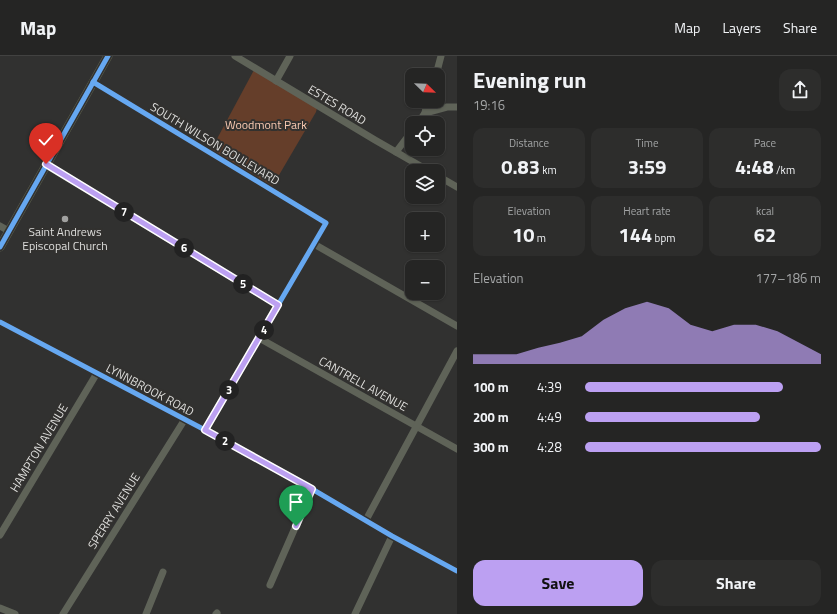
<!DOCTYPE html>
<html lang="en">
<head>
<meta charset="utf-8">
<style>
	:root { --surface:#252524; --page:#2d2d2c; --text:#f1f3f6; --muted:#a3a5a6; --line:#424241; --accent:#bca0f2 }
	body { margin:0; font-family:"Titillium Web",sans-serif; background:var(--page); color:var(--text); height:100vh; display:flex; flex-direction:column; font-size:15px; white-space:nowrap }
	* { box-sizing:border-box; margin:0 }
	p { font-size:13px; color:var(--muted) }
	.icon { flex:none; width:22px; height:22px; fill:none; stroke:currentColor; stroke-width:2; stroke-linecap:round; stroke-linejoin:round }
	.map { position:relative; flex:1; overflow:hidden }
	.side { display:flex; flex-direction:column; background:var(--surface); width:380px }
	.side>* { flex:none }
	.needle { width:26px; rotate:113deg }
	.tools { position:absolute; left:405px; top:12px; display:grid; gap:8px }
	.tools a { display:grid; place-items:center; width:40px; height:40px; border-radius:8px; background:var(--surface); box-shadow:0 1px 3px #0004,0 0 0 1px var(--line); font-size:20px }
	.pin { position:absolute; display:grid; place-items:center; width:34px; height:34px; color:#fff; margin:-41px -17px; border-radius:50% 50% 50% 0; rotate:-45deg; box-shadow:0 0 4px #0007 }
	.pin .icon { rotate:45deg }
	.km { position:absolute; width:20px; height:20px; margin:-10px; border-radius:50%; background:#222; color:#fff; font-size:11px; line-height:20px; text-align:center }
	.round { display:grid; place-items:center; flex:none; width:42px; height:42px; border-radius:12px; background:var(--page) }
	.head { display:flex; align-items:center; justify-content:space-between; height:68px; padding:0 16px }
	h1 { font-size:22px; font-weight:700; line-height:30px }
	.metrics { display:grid; grid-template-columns:repeat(3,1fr); gap:6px; height:68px; padding:4px 16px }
	.metrics div { display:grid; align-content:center; border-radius:10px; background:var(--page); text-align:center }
	.metrics b { font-size:20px; font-weight:700 }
	.metrics small { font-size:11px; font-weight:400 }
	.metrics p { font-size:11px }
	.chart { height:112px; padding:8px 16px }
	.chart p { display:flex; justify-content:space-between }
	.chart svg { width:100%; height:72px; margin-top:4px; fill:var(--accent); opacity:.7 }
	.button { display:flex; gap:8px; margin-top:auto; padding:8px 16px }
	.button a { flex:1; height:46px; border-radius:12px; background:var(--accent); color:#111; font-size:16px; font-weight:700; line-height:46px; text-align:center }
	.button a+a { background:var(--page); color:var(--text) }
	ul { padding:0 16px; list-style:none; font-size:13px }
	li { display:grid; grid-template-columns:64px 48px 1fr; align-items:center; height:30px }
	li i { height:10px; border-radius:5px; background:var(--accent) }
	header { display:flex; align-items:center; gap:24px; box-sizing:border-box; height:56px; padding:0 20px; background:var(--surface); border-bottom:1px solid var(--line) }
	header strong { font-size:19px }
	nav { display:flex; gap:22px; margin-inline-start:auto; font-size:14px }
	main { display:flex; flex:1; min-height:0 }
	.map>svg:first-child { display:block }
</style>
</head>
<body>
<header>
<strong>Map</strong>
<nav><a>Map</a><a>Layers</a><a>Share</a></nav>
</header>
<main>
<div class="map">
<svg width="457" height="558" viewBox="0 0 457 558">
	<rect width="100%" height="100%" fill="#313130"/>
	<polygon fill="#653e2a" points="254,14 317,52 316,56 272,131 211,94"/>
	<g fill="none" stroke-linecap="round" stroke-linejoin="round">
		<g stroke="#5f6358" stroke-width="7">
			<polyline points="235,0 375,84 429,115"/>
			<polyline points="436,19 441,0"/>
			<polyline points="276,25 290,0"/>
			<polyline points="93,26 326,167 205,374"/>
			<polyline points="425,57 427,45"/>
			<polyline points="418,67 425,57 447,51 457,51"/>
			<polyline points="396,96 412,75"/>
			<polyline points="46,109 278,249"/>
			<polyline points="438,120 457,131"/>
			<polyline points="0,170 9,175"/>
			<polyline points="314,188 457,270"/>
			<polyline points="0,266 205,374 312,433 392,480 457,515"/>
			<polyline points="259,282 457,393"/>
			<polyline points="366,464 457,295"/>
			<polyline points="0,479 97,317"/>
			<polyline points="270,529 312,433"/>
			<polyline points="0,552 15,558"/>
			<polyline points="63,558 185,363"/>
			<polyline points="146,558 163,516"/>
			<polyline points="216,558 217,557"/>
			<polyline points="355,558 392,480"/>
		</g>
		<polyline stroke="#5d614f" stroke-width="9" points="0,191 108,0"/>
		<g stroke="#32312f" stroke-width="8">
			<g id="cycleway">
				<polyline points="93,26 326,167 205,374"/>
				<polyline points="0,191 108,0"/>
				<polyline points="0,266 205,374 312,433 392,480 457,515"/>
			</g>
		</g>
		<use href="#cycleway" stroke="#66a8f1" stroke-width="5"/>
	</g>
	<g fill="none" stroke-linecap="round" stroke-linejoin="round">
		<g stroke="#fff" stroke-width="8">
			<polyline id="route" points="46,108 278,249 205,374 312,433 296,470"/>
		</g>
		<use href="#route" stroke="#bca0f2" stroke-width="5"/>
	</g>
	<circle fill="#a1a1a0" stroke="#32312f" stroke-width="1.5" cx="65" cy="163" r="4"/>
	<g text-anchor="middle" stroke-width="4" stroke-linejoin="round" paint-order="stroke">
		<g font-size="12" fill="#dededc" stroke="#32312f">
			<text transform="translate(337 49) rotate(31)" y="4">ESTES ROAD</text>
			<text transform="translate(215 88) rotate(31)" y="4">SOUTH WILSON BOULEVARD</text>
			<text transform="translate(363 328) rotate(29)" y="4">CANTRELL AVENUE</text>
			<text transform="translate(150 334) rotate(28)" y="4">LYNNBROOK ROAD</text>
			<text transform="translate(39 392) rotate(-59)" y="4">HAMPTON AVENUE</text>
			<text transform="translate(114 455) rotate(-58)" y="4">SPERRY AVENUE</text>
		</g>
		<g font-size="12" fill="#facab2" stroke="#32312f">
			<text x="266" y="73">Woodmont Park</text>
		</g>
		<g font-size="12" fill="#dededc" stroke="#32312f">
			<text x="65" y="180">Saint Andrews<tspan x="65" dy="14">Episcopal Church</tspan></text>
		</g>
	</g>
</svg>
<div class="tools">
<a><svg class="needle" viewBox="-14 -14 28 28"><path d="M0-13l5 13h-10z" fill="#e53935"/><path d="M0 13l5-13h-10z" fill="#a3a5a6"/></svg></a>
<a><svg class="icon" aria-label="locate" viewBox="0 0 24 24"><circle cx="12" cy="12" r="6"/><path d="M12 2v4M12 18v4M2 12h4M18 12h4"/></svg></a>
<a><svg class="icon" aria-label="layers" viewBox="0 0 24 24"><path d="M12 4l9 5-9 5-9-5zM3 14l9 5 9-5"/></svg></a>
<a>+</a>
<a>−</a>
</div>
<div class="pin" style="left:296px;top:470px;background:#1e9e55"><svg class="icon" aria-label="arrive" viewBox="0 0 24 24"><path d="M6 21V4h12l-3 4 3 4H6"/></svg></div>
<div class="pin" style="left:46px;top:108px;background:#d93025"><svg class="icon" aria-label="check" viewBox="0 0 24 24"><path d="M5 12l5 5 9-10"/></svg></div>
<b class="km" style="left:225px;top:385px">2</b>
<b class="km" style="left:229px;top:334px">3</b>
<b class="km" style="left:264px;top:274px">4</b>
<b class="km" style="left:243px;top:228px">5</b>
<b class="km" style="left:184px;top:192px">6</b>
<b class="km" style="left:124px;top:156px">7</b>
</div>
<section class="side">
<div class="head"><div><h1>Evening run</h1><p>19:16</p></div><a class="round"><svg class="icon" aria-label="share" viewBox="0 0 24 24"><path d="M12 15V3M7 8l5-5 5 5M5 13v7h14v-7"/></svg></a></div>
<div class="metrics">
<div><p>Distance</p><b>0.83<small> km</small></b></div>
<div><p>Time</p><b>3:59</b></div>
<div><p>Pace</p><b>4:48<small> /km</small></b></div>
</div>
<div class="metrics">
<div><p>Elevation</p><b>10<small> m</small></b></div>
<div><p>Heart rate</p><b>144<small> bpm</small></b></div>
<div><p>kcal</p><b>62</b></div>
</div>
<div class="chart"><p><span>Elevation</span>177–186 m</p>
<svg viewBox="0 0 160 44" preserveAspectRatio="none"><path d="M0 44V38L10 38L20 38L30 34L40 31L50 27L60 17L70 10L80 6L90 10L100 20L110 24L120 20L130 20L140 24L150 31L160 38V44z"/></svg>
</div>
<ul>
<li><b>100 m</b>4:39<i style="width:84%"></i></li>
<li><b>200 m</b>4:49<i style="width:74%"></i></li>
<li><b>300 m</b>4:28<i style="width:100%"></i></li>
</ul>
<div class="button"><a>Save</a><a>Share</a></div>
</section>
</main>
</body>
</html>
